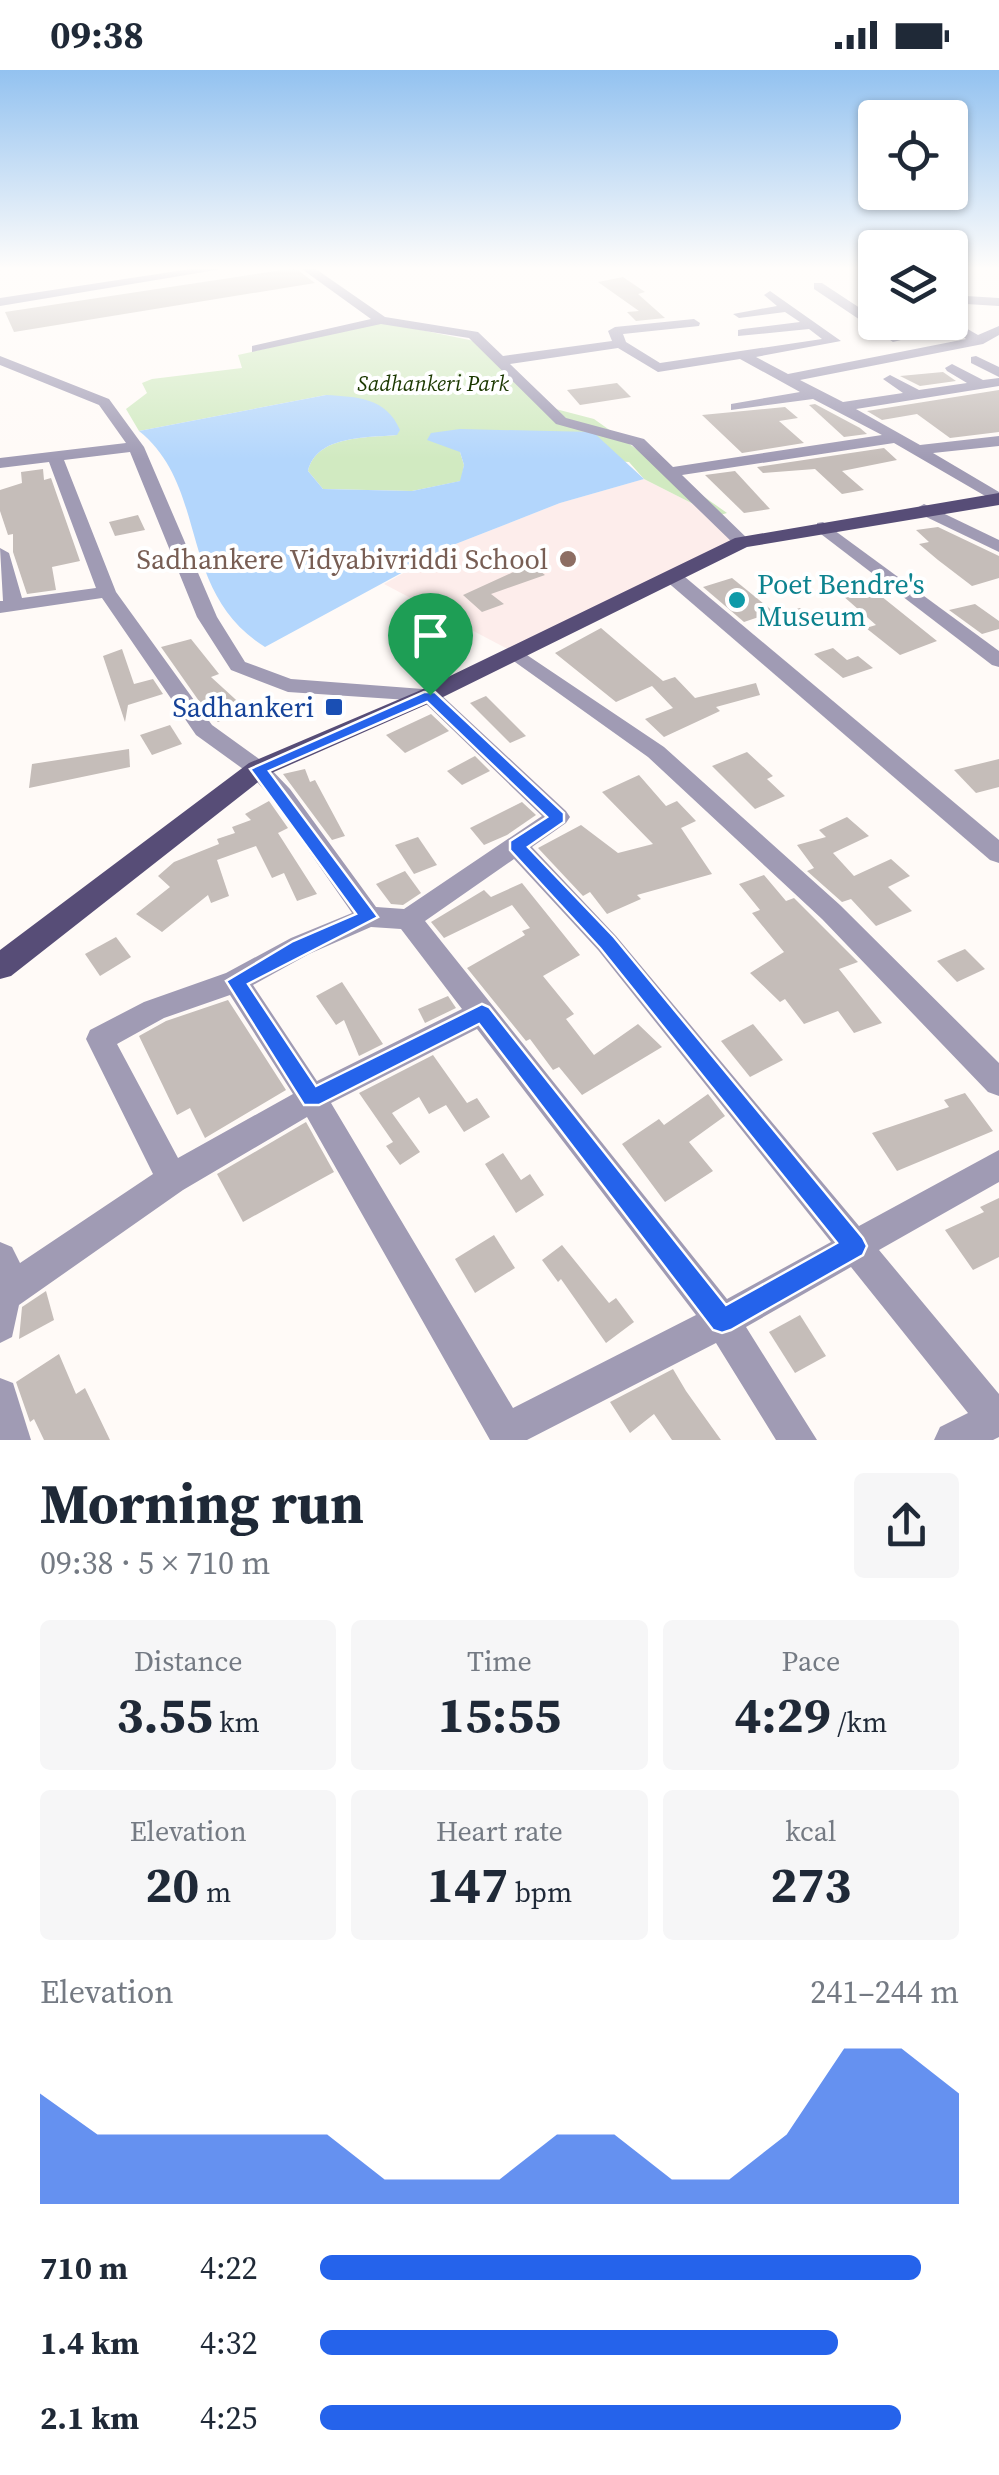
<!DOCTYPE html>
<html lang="en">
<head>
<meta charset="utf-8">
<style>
	:root { --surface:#fff; --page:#f6f6f7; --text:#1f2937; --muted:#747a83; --accent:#2563eb }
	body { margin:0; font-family:"Source Serif 4",serif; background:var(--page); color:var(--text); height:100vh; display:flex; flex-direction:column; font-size:38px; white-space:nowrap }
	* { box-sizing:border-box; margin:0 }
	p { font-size:32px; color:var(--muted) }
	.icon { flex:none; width:55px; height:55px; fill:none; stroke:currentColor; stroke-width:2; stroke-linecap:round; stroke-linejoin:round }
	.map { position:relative; height:1370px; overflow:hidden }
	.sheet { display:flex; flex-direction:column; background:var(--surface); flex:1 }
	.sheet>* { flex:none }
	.tools { position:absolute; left:858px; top:30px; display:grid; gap:20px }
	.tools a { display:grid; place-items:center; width:110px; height:110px; border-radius:10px; background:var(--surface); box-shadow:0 2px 8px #0004; font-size:50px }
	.pin { position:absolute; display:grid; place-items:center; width:85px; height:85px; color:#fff; margin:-102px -42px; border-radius:50% 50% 50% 0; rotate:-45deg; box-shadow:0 0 10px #0007 }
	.pin .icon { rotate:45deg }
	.round { display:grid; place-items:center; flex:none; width:105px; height:105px; border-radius:10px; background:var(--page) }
	.overview { display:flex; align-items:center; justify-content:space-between; height:170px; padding:0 40px }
	h1 { font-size:55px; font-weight:700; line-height:75px }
	.figures { display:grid; grid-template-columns:repeat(3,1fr); gap:15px; height:170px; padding:10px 40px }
	.figures div { display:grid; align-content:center; border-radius:10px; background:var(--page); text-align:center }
	.figures b { font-size:50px; font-weight:700 }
	.figures small { font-size:28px; font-weight:400 }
	.figures p { font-size:28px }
	.chart { height:280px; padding:20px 40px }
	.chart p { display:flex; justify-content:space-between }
	.chart svg { width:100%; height:180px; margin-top:10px; fill:var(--accent); opacity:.7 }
	ul { padding:0 40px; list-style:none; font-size:32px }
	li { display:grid; grid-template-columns:160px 120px 1fr; align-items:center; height:75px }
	li i { height:25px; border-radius:12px; background:var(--accent) }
	.status { display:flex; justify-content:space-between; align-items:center; height:70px; padding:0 50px; background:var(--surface); direction:ltr }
	.status svg { height:28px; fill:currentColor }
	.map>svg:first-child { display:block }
</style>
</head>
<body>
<div class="status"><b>09:38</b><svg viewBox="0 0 49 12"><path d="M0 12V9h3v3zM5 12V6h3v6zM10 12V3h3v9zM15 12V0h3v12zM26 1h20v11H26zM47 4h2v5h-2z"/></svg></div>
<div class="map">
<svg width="999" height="1370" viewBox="0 0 999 1370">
	<rect width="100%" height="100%" fill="#fffaf7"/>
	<polygon fill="#fdedeb" points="644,409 717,446 742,472 515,583 384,514 453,475 560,433"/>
	<path fill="#d1eac1" d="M382 252 484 273 548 337 594 349 727 443 717 446 644 409 629 392 460 382 464 395 461 411 412 421 323 419 308 401C317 365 366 368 397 365L326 325 139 361 126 339 147 323 142 313 152 309 242 298 238 285Z"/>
	<path fill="#b3d6fc" d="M326 325C357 327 386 327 400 360L397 365C366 368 317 365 308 401L323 419 412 421 460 411 464 395 460 382 427 370 431 363 460 359 593 362 644 409 560 433 453 475 265 577C176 521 210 418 139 361Z"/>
	<g fill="#c5bdb9">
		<polygon points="295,198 315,213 14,262 5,242"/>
		<polygon points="623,207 645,222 638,224 665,248 636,251 627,242 639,241 598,212"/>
		<polygon points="943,302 956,311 920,316 900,306"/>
		<polygon points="617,313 631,327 580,335 567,320"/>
		<polygon points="999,320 999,362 950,368 917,344 882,350 867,341"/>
		<polygon points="815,334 860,358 867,364 844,367 809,335"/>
		<polygon points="785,337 798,348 779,351 804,373 742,383 702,345"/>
		<polygon points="884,378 897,390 842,401 864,420 842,424 815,399 763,403 757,397"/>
		<polygon points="43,399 44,410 51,408 80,491 52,497 56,520 27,524 13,482 13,464 8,465 0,441 0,420 22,413 21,402"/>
		<polygon points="735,401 770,439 744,443 705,405"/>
		<polygon points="138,445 145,460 115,466 109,452"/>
		<polygon points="938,457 999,486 999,508 972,516 938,490 919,474 929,472 916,460"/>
		<polygon points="531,494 545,505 491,524 504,534 482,542 463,525"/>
		<polygon points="732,508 774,542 744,552 703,517"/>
		<polygon points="871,518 937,571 900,585 866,558 876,555 842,525"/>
		<polygon points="975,534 999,551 999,559 982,564 949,540"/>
		<polygon points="800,538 814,549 780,558 768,546"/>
		<polygon points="601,558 663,611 675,607 695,628 756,613 760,625 716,637 720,641 664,667 645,649 673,638 652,616 616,632 555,583"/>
		<polygon points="191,569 219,604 211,607 246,639 218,652 206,641 161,577"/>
		<polygon points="833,578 847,590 858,586 873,598 843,608 814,584"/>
		<polygon points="122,579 134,614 153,609 163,624 128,635 125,652 103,586"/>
		<polygon points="486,626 526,666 510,673 470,633"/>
		<polygon points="431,644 449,661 405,683 386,665"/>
		<polygon points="170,655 182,674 152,685 140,665"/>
		<polygon points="129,679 130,697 29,718 32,694"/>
		<polygon points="747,682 773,706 767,709 785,726 755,739 712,696"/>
		<polygon points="475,686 490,701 462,715 447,701"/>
		<polygon points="999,689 999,717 976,723 954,700"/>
		<polygon points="305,699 310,712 315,710 345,766 332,770 283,704"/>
		<polygon points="639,705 666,736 677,731 696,751 681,758 712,804 637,825 641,829 607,844 590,822 583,826 538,778 581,755 618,783 653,774 602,722"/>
		<polygon points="269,731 288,758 278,763 317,824 297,831 284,803 272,808 256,776 217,790 229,826 211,833 208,825 162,862 136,844 170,817 158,806 174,792 219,774 217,769 235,763 232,757 251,750 245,744"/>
		<polygon points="522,732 536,745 507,765 484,775 470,758"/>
		<polygon points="847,747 869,766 833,783 854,806 891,789 910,806 888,817 912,841 876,856 851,829 842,832 807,801 814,798 797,775 826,767 819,760"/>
		<polygon points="418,767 437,795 414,804 395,775"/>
		<polygon points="405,801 421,823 403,835 391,834 376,814"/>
		<polygon points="764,805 786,831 794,828 858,892 839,899 882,953 854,963 838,941 804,954 785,929 780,932 750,903 784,882 752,843 760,840 739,814"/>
		<polygon points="522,813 580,885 543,906 574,944 566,949 594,985 638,954 662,977 582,1025 559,997 553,1000 530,969 526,971 467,898 525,865 522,861 530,858 512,835 444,868 431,852 484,820 491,827"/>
		<polygon points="116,867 131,887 100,906 85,884"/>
		<polygon points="965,879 985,899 957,912 937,891"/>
		<polygon points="342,912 383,974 359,986 344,950 336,955 316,926"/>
		<polygon points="448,926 456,938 425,953 418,939"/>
		<polygon points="228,930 286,1020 205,1068 190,1038 177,1045 139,966 166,951"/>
		<polygon points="753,954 783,990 750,1007 721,971"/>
		<polygon points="433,985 467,1033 477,1028 490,1047 464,1062 446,1035 429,1044 419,1027 392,1043 420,1082 400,1095 386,1076 393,1072 359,1023"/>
		<polygon points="965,1023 993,1061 897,1101 872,1063 949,1037 944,1030"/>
		<polygon points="708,1024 725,1046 689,1072 713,1101 665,1132 622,1074 659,1049 664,1055"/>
		<polygon points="306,1052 334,1102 243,1152 217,1104"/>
		<polygon points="503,1083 521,1110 530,1104 544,1125 516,1143 485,1094"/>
		<polygon points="999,1128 999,1187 973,1200 945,1160 984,1142 980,1137"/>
		<polygon points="494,1165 515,1198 475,1223 455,1189"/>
		<polygon points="562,1175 609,1233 616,1228 634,1252 606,1273 561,1209 558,1212 542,1190"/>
		<polygon points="46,1221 54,1250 19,1269 22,1237"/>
		<polygon points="800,1245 826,1286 795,1303 769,1262"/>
		<polygon points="59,1284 76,1324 85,1318 110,1370 44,1370 34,1349 30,1352 16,1312"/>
		<polygon points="673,1299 686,1321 721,1370 672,1370 654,1344 630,1363 610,1332"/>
	</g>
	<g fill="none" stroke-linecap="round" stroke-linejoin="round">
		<g fill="#a09bb4" fill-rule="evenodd">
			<polygon points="203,197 234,197 0,236 0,228"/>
			<path d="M299 197H313L385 247 478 262 503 286 612 271 608 261 615 257 694 249 700 253 699 256 623 264 626 272 660 293 822 269 809 259 738 266V260L743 259 800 252 785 242 739 248 733 244 777 236 764 225 770 221 841 271 756 287 788 304 966 269 942 252H950V249L978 265 999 256V265L983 274 800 310 843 332 903 323 883 309 890 305 919 320 967 313 947 301 945 298 952 294 983 310 999 308V316L856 339 920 375 999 366V376L933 383 999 422V434L894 373 682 405 751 472 742 477 736 476 632 375 556 354 469 268 381 254 252 282V276L371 249ZM618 278 658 302 740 289 800 322 731 334V340L813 329 882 365 673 397 644 369 566 348 510 294Z"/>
			<polygon points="814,213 822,213 875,248 875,252 882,252 905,269 893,272 814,219"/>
			<polygon points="950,225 999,228 999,236 950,233"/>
			<path d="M0 286 109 329 144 377 217 547 245 592 291 609 436 620 566 741 570 747 566 753 532 777 616 866 859 1156 999 1080V1112L879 1180 999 1324V1367L993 1370H934L940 1357 968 1343 851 1197 746 1257 817 1370H776L716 1273 527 1370H490L307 1047 183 1120 19 1235 12 1267 0 1273V1172L12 1177 20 1193 153 1104 86 969 90 960 144 932 226 903 291 868 352 843 274 731 250 704 196 665 102 528 0 543V531H3L0 478 9 483 22 528 96 518 49 392 0 398V388L126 373 99 335 0 295ZM130 382 197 547 231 600 288 622 423 631 542 746 404 839 376 837 290 719 266 694 212 655 116 522 64 390ZM514 789 598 880 831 1172 727 1229 425 851ZM371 857 401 859 462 939 317 1011 253 915 309 884ZM230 925 293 1024 178 1088 117 974 164 948ZM477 959 696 1245 513 1338 331 1033Z"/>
			<polygon points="976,286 999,297 999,307 971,293 971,287"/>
			<polygon points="924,434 999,470 999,482 918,443 915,439"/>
			<polygon points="823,452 999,581 999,597 992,595 817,461 817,453"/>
			<polygon points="672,500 679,502 999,770 999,793 990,790 665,510 663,506"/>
			<polygon points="515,577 664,677 840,835 999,993 999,1026 988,1022 822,849 648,687 508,587 505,583"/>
			<polygon points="0,1308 13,1313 31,1370 0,1370"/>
		</g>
		<polygon fill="#574d77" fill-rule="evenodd" points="999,423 999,435 747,477 437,630 267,705 11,906 0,909 0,880 249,693 421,620 735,468"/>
	</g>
	<linearGradient id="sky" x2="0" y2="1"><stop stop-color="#93c2f0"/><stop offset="0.51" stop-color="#fffdfb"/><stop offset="1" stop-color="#fffdfb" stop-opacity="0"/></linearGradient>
	<rect width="999" height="389" fill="url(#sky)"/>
	<path fill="#2563eb" stroke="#fff" stroke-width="2.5" fill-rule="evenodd" d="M424 622H435L564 743V752L528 777 614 867 863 1168 867 1176 863 1185 731 1260 722 1263 713 1260 479 954 319 1035H304L226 911 293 871 356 844 250 699ZM427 632 547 747 510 771V780L600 878 837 1173 726 1235 489 937 482 934 316 1016 248 914 378 847 269 701Z"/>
	<circle fill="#8d6e63" stroke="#fff" stroke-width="4" cx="568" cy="489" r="10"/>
	<circle fill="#0f9aa8" stroke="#fff" stroke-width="4" cx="737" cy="530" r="10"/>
	<rect fill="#1a4fb4" stroke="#fff" stroke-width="4" x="324" y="627" width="20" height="20" rx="5"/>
	<g text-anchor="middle" stroke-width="8" stroke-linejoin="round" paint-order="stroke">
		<g font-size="22" font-style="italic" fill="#1b3800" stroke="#fff">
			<text x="433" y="321">Sadhankeri Park</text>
		</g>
		<g font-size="28" fill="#785e54" stroke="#fff" text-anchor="end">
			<text x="548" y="499">Sadhankere Vidyabivriddi School</text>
		</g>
		<g font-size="28" fill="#0d838f" stroke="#fff" text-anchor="start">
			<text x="757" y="524">Poet Bendre's<tspan x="757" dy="32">Museum</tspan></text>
		</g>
		<g font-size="28" fill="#164399" stroke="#fff" text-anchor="end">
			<text x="314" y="647">Sadhankeri</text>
		</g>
	</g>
</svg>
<div class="tools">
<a><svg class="icon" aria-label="locate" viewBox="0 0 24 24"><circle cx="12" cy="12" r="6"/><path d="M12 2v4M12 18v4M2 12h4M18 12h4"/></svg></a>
<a><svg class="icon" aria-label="layers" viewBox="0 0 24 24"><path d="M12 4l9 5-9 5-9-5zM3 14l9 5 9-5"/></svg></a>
</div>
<div class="pin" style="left:430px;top:625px;background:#1e9e55"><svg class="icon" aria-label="arrive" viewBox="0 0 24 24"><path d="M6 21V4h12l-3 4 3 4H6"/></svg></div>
</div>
<section class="sheet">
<div class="overview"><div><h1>Morning run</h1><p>09:38 · 5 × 710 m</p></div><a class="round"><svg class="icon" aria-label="share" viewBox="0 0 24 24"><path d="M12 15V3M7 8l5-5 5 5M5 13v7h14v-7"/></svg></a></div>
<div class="figures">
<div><p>Distance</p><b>3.55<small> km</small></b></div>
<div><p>Time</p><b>15:55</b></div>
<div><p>Pace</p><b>4:29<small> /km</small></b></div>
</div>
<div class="figures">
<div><p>Elevation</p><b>20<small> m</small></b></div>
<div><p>Heart rate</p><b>147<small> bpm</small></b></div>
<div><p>kcal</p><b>273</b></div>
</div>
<div class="chart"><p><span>Elevation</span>241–244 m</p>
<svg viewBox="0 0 160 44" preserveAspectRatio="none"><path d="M0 44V17L10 27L20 27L30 27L40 27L50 27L60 38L70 38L80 38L90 27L100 27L110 38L120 38L130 27L140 6L150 6L160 17V44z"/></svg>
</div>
<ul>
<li><b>710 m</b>4:22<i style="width:94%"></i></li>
<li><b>1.4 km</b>4:32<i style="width:81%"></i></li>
<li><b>2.1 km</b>4:25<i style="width:91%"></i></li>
</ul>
</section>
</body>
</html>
